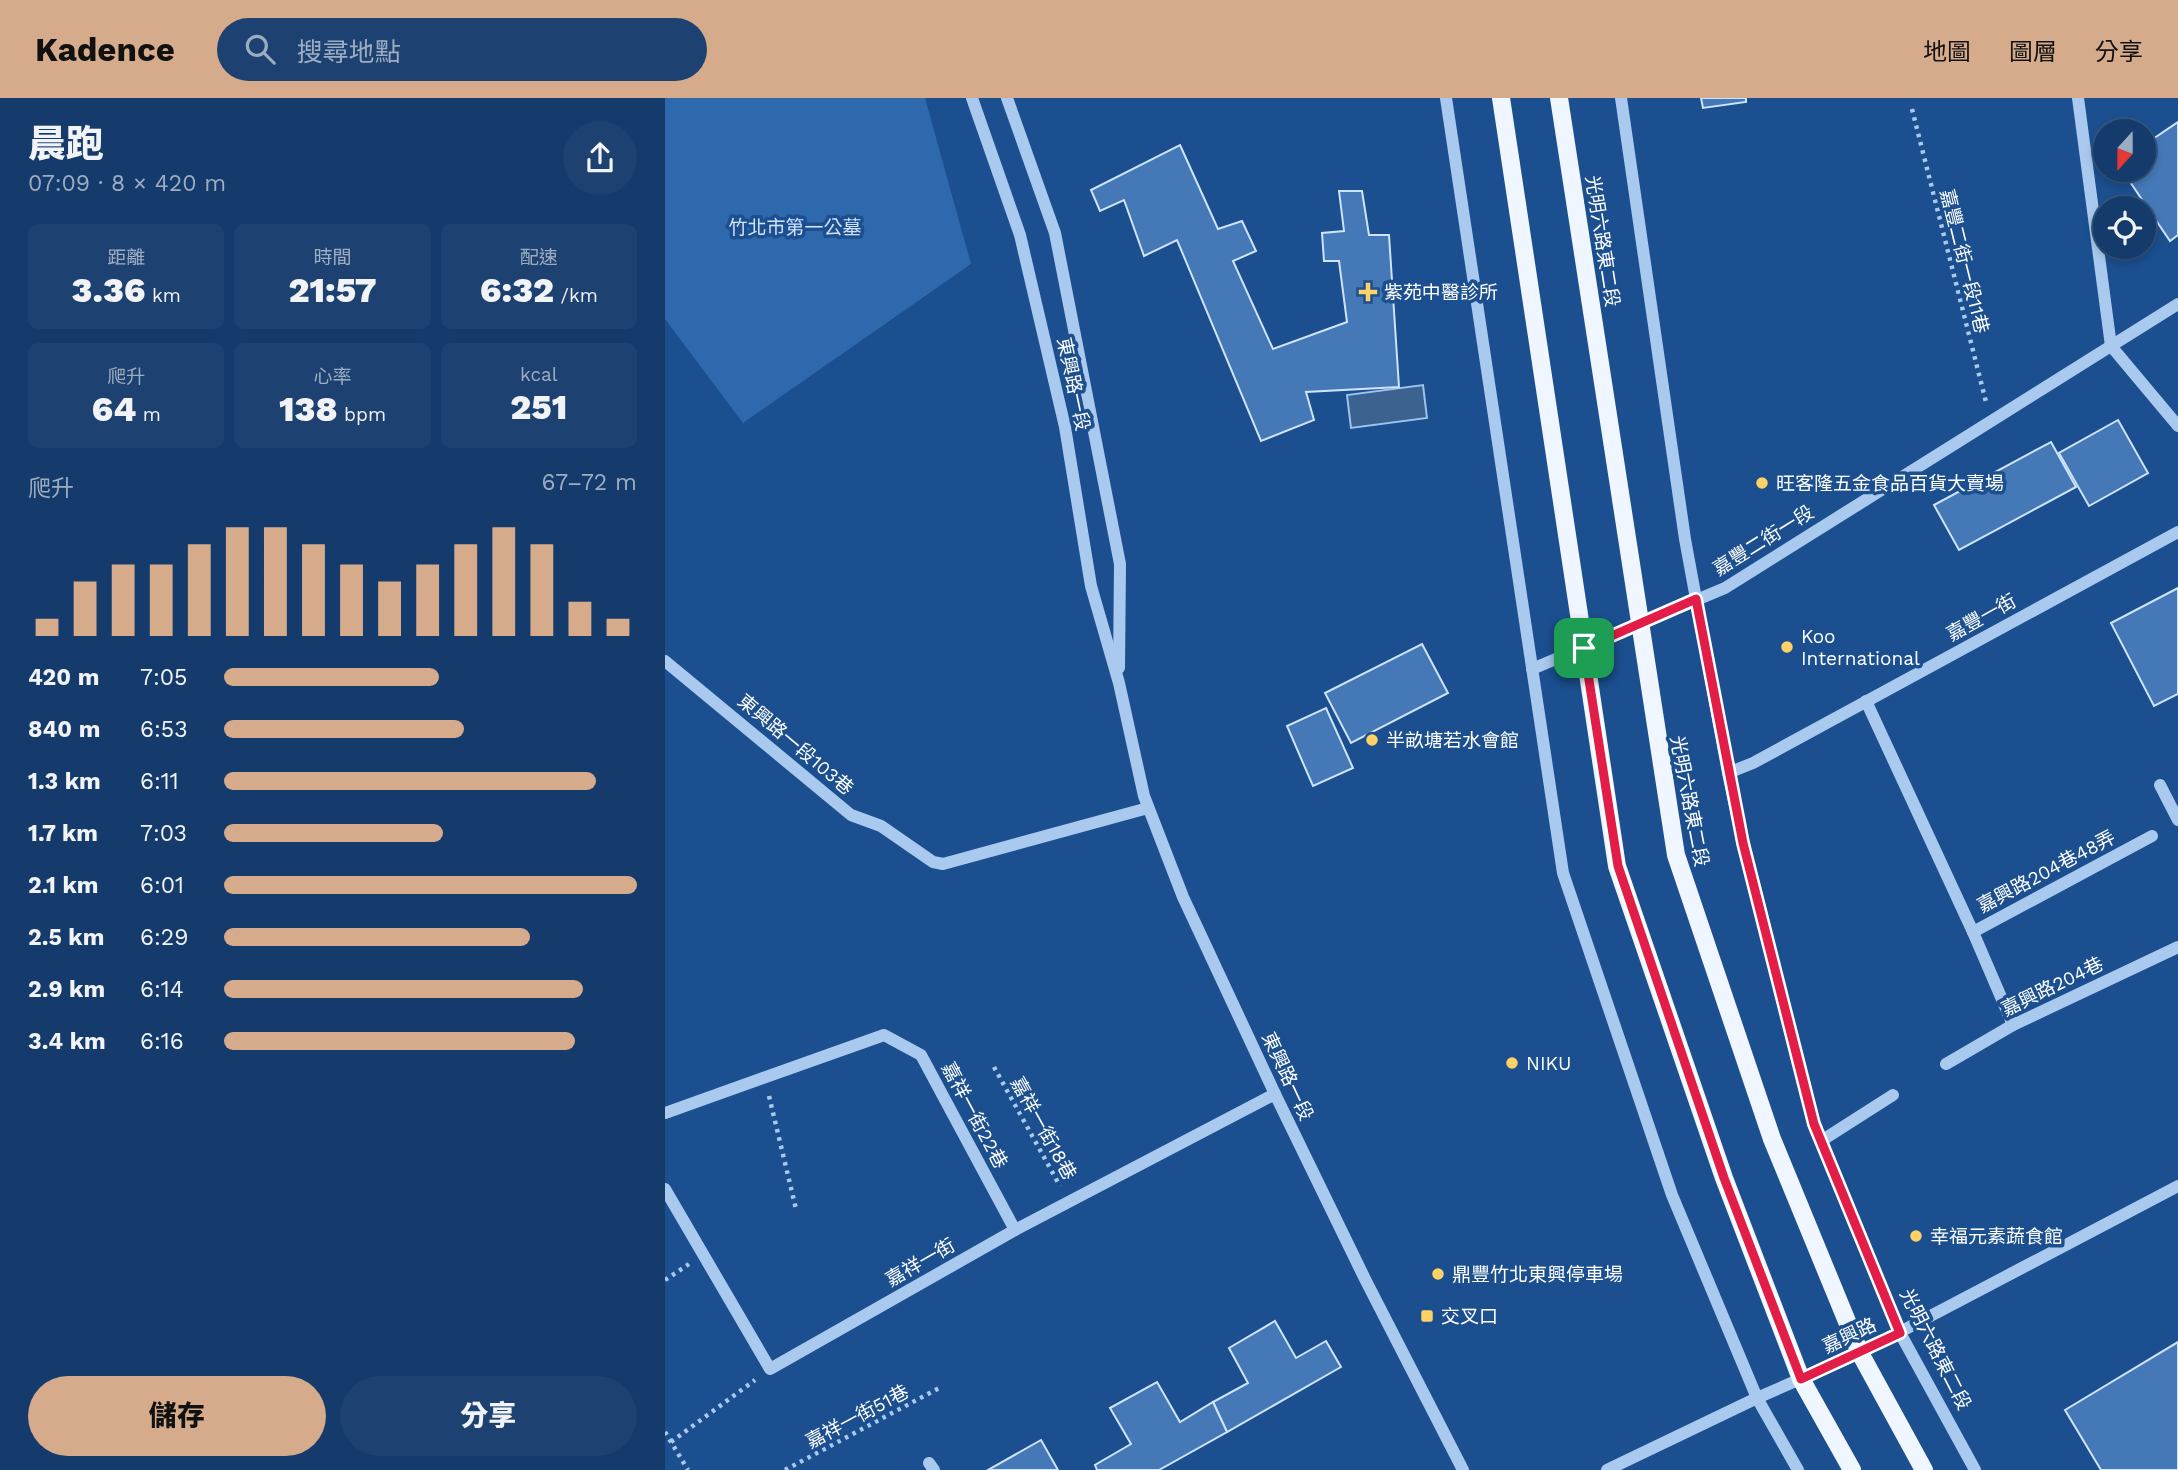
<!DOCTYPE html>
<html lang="zh-TW">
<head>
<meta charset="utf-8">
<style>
	:root { --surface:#143b6b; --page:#1d4271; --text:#f1f3f6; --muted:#9dadc1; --line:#33557e; --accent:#d6ab8b }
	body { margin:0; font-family:"Work Sans","Noto Sans TC",sans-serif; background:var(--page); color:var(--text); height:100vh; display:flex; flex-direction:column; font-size:26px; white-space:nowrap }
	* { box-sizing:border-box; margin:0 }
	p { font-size:23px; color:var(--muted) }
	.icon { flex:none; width:38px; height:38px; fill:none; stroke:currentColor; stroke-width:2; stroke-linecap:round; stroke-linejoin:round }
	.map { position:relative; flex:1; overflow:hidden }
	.details { display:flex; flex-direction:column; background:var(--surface); width:665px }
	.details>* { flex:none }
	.needle { width:46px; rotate:201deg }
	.tools { position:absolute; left:1428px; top:21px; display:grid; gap:14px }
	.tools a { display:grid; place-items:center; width:63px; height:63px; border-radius:50%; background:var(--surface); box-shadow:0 4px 10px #0003,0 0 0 2px var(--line); font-size:35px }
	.pin { position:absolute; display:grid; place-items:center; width:60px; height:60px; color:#fff; margin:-30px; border-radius:14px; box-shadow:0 4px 10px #0006 }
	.round { display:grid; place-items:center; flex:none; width:74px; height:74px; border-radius:37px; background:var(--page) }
	.head { display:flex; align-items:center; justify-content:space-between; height:119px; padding:0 28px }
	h1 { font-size:38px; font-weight:800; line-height:52px }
	.stats { display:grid; grid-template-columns:repeat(3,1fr); gap:10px; height:119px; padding:7px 28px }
	.stats div { display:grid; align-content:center; border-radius:10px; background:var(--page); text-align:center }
	.stats b { font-size:35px; font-weight:800 }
	.stats small { font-size:19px; font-weight:400 }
	.stats p { font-size:19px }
	.chart { height:196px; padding:14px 28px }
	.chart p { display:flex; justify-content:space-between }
	.chart svg { width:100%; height:126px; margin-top:7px; stroke:var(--accent); stroke-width:6 }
	.button { display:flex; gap:14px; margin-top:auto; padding:14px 28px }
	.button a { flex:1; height:80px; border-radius:42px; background:var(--accent); color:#111; font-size:28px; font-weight:800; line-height:80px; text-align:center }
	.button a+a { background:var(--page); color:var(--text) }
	ul { padding:0 28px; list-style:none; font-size:23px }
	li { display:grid; grid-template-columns:112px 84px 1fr; align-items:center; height:52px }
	li i { height:18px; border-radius:9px; background:var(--accent) }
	header { display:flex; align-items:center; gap:42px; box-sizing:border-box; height:98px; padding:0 35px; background:var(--accent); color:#111 }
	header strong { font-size:33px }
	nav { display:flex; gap:38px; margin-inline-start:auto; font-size:24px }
	.search { width:490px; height:63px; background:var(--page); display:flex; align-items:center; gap:18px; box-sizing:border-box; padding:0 24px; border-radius:38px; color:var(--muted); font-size:26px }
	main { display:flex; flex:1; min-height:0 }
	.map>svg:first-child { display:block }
</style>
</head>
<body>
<header>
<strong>Kadence</strong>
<div class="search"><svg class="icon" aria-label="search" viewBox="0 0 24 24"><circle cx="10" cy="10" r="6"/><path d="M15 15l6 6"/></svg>搜尋地點</div>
<nav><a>地圖</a><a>圖層</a><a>分享</a></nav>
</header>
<main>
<section class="details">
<div class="head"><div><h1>晨跑</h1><p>07:09 · 8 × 420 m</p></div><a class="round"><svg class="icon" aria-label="share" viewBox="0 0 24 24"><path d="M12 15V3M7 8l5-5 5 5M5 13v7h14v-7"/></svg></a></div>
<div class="stats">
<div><p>距離</p><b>3.36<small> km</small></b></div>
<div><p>時間</p><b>21:57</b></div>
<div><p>配速</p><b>6:32<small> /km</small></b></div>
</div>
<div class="stats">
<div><p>爬升</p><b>64<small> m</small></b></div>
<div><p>心率</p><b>138<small> bpm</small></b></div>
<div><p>kcal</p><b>251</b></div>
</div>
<div class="chart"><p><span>爬升</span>67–72 m</p>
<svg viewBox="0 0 160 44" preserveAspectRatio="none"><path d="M5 44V38M15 44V25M25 44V19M35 44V19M45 44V12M55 44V6M65 44V6M75 44V12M85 44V19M95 44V25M105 44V19M115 44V12M125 44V6M135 44V12M145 44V32M155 44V38"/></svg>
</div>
<ul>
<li><b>420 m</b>7:05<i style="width:52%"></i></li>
<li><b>840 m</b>6:53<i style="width:58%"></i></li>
<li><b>1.3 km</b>6:11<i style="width:90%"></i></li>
<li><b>1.7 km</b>7:03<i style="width:53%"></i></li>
<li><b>2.1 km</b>6:01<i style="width:100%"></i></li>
<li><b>2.5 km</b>6:29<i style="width:74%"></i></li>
<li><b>2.9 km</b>6:14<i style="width:87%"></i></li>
<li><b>3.4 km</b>6:16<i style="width:85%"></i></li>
</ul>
<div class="button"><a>儲存</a><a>分享</a></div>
</section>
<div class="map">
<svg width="1513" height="1372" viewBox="0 0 1513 1372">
	<rect width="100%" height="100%" fill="#1b4f8f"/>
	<polygon fill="#2e69ad" points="0,0 260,0 306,166 78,325 0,221"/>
	<polygon fill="#3c6290" stroke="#9cc4f0" stroke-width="2" points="758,287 762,320 686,330 682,297"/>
	<g fill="#4478b7" stroke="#cfe3fa" stroke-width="2">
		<polygon points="1036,0 1081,0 1081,4 1038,10"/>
		<polygon points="1513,24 1513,137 1505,143 1457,72 1479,72 1479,47"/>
		<polygon points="515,47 553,131 577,123 591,153 568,163 608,251 682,224 674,163 659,163 657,135 679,133 674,93 697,93 704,137 724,137 734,289 641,294 649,322 596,343 512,142 479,158 459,102 435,113 426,92"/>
		<polygon points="1453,322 1483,375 1424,408 1394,355"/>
		<polygon points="1386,344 1411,389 1294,452 1269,407"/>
		<polygon points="1513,490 1513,596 1489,608 1446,525"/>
		<polygon points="757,546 783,595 686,645 660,595"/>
		<polygon points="661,610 688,670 648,688 622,628"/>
		<polygon points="610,1223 631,1260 661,1243 676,1269 562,1334 548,1304 583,1285 564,1250"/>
		<polygon points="1513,1244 1513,1372 1436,1372 1400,1312"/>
		<polygon points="492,1284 515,1324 548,1304 562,1334 494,1372 432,1372 430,1367 466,1346 445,1310"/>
		<polygon points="376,1342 393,1372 323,1372"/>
	</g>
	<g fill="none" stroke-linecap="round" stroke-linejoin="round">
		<g stroke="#a9c9ee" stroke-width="4.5" stroke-dasharray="3.5 5" stroke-linecap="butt">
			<polyline points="1247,11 1321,304"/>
			<polyline points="329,969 395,1088"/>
			<polyline points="104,998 131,1111"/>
			<polyline points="0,1182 24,1166"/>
			<polyline points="0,1334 23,1372"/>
			<polyline points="6,1344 90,1282"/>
			<polyline points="120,1372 276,1289"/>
		</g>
		<g stroke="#a9c9ee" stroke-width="12">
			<polyline points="307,0 355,137 400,329 426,488 454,585 479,698 518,799 610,996 700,1181 798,1372"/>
			<polyline points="342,0 390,135 455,466 454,570"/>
			<polyline points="781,0 898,775 1007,1097 1092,1300 1133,1372"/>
			<polyline points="956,0 1020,441 1063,675 1078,745 1149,1026 1235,1235 1310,1372"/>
			<polyline points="1413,0 1446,248 1513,328"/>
			<polyline points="0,563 186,717 216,728 268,764 278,766 483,710"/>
			<polyline points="867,571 1060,490 1513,206"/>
			<polyline points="1201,603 1308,834"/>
			<polyline points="1063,675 1088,665 1513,434"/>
			<polyline points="1495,687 1513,722"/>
			<polyline points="1348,927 1308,834 1487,738"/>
			<polyline points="1281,966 1348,927 1513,849"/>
			<polyline points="0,1015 219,937 256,957 350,1132"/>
			<polyline points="1156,1043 1228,997"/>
			<polyline points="0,1091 105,1271 350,1132 610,996"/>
			<polyline points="264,1365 269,1372"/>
			<polyline points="942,1372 1092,1300 1195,1255 1513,1088"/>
		</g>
		<g stroke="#f0f6ff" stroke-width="18">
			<polyline points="836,0 952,768 1059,1080 1136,1281 1187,1372"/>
			<polyline points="894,0 1011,757 1107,1041 1195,1255 1259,1372"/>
		</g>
	</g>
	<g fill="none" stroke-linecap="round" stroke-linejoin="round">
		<g stroke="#fff" stroke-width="14">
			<polygon id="route" points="1031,501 1078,745 1149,1026 1235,1235 1136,1281 1059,1080 953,768 919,550"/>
		</g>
		<use href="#route" stroke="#e11d48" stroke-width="9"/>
	</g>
	<g fill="#ffd166" stroke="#1b4f8f" stroke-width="2.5">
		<path d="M699.5 183.5h7v7h7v7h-7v7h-7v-7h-7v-7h7z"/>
		<circle cx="1097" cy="385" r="7"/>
		<circle cx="1122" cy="549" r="7"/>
		<circle cx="707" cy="642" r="7"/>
		<circle cx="847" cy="965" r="7"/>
		<circle cx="1251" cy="1138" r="7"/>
		<circle cx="773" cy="1176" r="7"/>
		<rect x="755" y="1211" width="14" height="14" rx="3.5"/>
	</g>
	<g text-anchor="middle" stroke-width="7" stroke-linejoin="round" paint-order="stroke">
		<g font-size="19" fill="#cfe3fa" stroke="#1b4f8f">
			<text x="130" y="136">竹北市第一公墓</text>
		</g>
		<g font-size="19" fill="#fff" stroke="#1b4f8f">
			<text transform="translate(938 143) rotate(81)" y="7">光明六路東二段</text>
			<text transform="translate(1300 163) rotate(76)" y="7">嘉豐二街一段11巷</text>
			<text transform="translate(409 286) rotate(78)" y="7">東興路一段</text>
			<text transform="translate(1098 442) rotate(-32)" y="7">嘉豐二街一段</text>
			<text transform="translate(1316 519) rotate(-29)" y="7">嘉豐一街</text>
			<text transform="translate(131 646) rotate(40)" y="7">東興路一段103巷</text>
			<text transform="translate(1025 703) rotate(79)" y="7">光明六路東二段</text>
			<text transform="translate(1381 773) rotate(-28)" y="7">嘉興路204巷48弄</text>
			<text transform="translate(1387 888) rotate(-26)" y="7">嘉興路204巷</text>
			<text transform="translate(623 978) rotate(65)" y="7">東興路一段</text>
			<text transform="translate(310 1017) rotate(62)" y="7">嘉祥一街22巷</text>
			<text transform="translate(379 1030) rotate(61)" y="7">嘉祥一街18巷</text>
			<text transform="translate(255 1164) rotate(-30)" y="7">嘉祥一街</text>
			<text transform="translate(1184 1237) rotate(-25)" y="7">嘉興路</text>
			<text transform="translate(1271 1251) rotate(63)" y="7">光明六路東二段</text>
			<text transform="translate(192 1318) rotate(-28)" y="7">嘉祥一街51巷</text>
		</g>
		<g font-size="19" fill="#fff" stroke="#1b4f8f" text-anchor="start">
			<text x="719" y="201">紫苑中醫診所</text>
			<text x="1111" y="392">旺客隆五金食品百貨大賣場</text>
			<text x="1136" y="545">Koo<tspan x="1136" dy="22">International</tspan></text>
			<text x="721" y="649">半畝塘若水會館</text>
			<text x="861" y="972">NIKU</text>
			<text x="1265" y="1145">幸福元素蔬食館</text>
			<text x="787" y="1183">鼎豐竹北東興停車場</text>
			<text x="776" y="1225">交叉口</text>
		</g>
	</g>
</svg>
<div class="tools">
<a><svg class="needle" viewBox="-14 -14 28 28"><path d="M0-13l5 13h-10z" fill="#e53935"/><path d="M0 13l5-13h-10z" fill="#9dadc1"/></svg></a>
<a><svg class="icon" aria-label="locate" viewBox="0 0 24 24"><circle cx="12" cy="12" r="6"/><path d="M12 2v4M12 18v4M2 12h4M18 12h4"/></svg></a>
</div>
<div class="pin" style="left:919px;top:550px;background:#1e9e55"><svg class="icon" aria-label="arrive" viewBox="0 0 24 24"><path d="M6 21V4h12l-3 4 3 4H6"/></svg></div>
</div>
</main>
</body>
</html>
